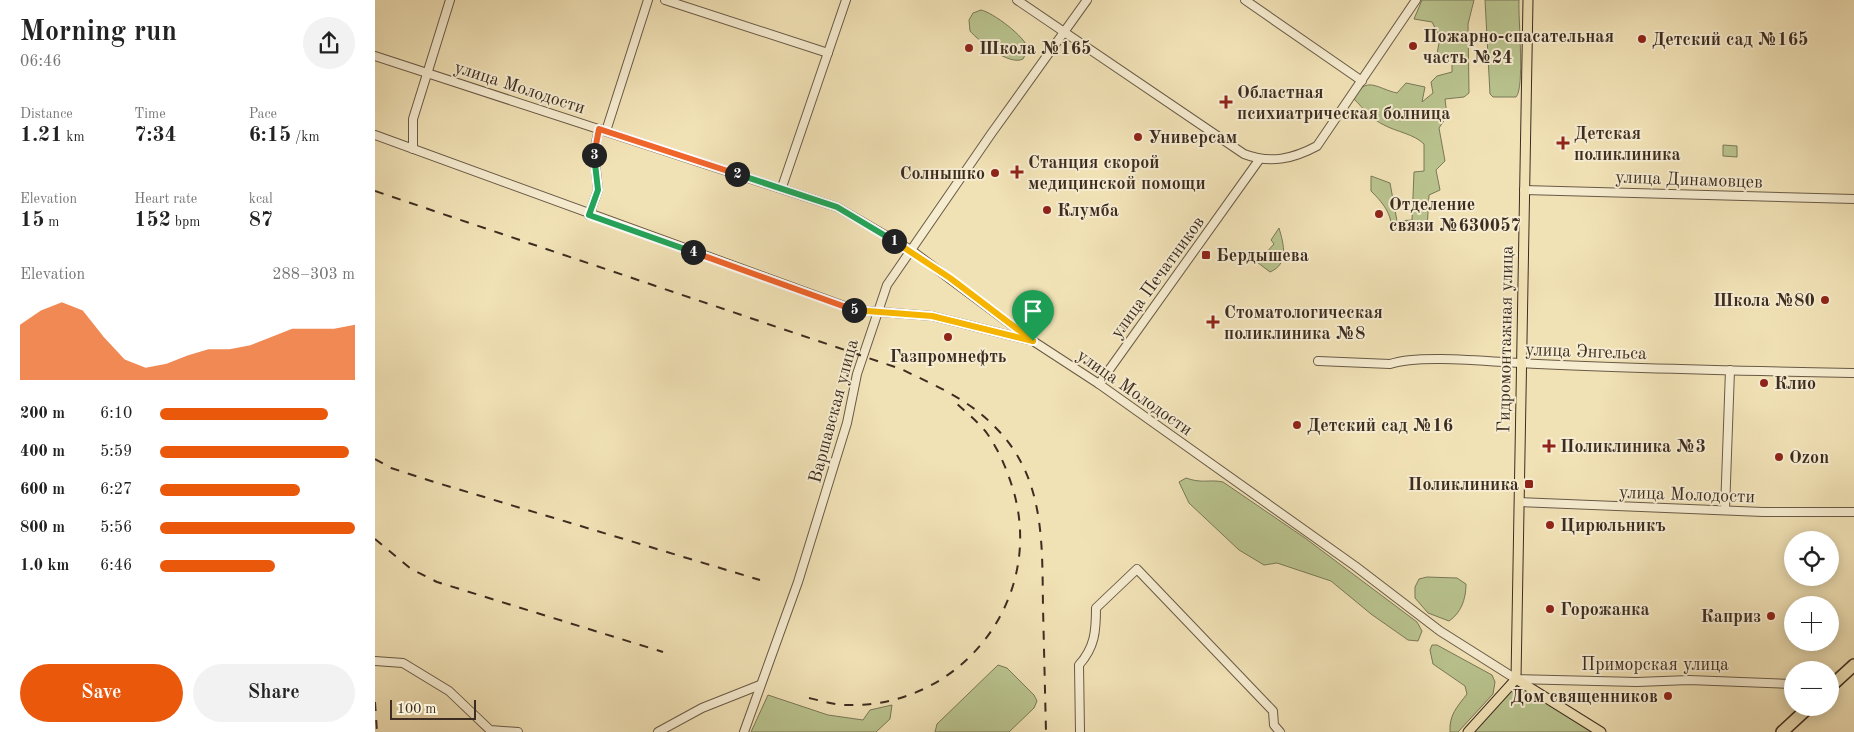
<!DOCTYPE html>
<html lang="en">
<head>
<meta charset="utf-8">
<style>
	:root { --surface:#fff; --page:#f2f2f2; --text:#222; --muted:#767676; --accent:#ea580c }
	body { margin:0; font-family:"Old Standard TT",serif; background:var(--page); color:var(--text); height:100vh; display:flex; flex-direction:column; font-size:19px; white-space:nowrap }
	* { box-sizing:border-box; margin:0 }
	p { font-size:16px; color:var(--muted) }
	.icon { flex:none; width:28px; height:28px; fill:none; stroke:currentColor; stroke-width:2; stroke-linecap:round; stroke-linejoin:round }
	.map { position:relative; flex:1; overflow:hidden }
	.sheet { display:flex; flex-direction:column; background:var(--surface); width:375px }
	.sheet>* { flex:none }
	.buttons { position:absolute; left:1409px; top:531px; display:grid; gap:10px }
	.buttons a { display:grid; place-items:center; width:55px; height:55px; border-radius:50%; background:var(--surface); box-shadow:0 2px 12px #0003; font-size:25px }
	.scale { position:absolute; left:15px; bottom:12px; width:86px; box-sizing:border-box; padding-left:5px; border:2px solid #3c2c21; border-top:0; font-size:14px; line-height:18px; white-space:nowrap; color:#3c2c21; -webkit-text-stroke:4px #f6ecd0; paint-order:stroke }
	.pin { position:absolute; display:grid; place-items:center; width:42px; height:42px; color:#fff; margin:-51px -21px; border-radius:50% 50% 50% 0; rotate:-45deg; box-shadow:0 0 5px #0007 }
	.pin .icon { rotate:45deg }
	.km { position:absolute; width:25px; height:25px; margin:-12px; border-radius:50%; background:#222; color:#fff; font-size:14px; line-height:25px; text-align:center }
	.round { display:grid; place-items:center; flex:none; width:52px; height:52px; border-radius:26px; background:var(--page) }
	.summary { display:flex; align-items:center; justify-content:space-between; height:85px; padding:0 20px }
	h1 { font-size:28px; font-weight:700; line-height:38px }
	.figures { display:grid; grid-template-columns:repeat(3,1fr); gap:8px; height:85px; padding:5px 20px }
	.figures div { display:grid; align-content:center }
	.figures b { font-size:21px; font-weight:700 }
	.figures small { font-size:14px; font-weight:400 }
	.figures p { font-size:14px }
	.chart { height:140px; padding:10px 20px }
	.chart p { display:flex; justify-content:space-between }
	.chart svg { width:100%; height:90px; margin-top:5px; fill:var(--accent); opacity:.7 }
	.cta { display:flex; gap:10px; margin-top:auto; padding:10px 20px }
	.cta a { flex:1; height:58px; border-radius:30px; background:var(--accent); color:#fff; font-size:20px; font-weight:700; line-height:58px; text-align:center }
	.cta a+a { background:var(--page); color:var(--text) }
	ul { padding:0 20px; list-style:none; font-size:16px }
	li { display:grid; grid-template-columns:80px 60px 1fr; align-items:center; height:38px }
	li i { height:12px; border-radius:6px; background:var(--accent) }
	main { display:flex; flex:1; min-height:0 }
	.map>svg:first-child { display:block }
</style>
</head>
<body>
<main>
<section class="sheet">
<div class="summary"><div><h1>Morning run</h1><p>06:46</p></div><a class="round"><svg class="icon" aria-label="share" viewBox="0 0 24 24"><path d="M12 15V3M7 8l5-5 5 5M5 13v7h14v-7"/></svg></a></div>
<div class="figures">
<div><p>Distance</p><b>1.21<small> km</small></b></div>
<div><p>Time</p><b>7:34</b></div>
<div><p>Pace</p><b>6:15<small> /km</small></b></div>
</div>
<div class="figures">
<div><p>Elevation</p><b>15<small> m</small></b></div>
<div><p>Heart rate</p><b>152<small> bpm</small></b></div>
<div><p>kcal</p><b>87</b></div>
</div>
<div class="chart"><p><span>Elevation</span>288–303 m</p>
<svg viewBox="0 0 160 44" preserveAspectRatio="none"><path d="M0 44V17L10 10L20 6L30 10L40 23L50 34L60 38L70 36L80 32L90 29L100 29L110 27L120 23L130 19L140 19L150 19L160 17V44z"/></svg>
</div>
<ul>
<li><b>200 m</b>6:10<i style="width:86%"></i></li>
<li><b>400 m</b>5:59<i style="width:97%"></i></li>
<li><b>600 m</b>6:27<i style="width:72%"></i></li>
<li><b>800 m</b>5:56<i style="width:100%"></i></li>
<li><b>1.0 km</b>6:46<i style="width:59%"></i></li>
</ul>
<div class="cta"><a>Save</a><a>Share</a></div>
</section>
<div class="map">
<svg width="1479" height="732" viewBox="0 0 1479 732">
	<rect width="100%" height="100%" fill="#f1e2b6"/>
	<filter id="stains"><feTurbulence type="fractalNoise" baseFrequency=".004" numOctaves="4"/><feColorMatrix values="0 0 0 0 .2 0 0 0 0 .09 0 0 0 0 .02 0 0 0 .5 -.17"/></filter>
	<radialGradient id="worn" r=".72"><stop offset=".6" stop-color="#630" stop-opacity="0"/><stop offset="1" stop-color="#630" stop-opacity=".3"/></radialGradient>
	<g fill="#b9c38e" stroke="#7a7858">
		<path d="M1047 0H1099L1093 24 1094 93 1089 97 1070 99 1072 116 1064 128 1070 161 1061 170 1065 190 1054 195 1052 230 1040 232 1016 231C1018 214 1007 202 996 191V176L1015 183 1022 221 1037 220 1039 172 1049 171V144C1039 134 1022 132 1009 125 996 119 989 109 979 99 990 74 1003 89 1022 93L1031 83 1050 87 1047 102 1058 93 1056 82 1062 76 1077 72V61L1061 60 1065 37 1057 22 1039 19Z"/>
		<path d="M1110 0H1144C1143 19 1150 88 1141 97H1118L1115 94Z"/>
		<path d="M606 10C617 12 651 37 653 49L648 59C634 66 605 42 595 31L594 20 598 13Z"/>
		<polygon points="1348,145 1362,146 1362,157 1348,156"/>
		<path d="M904 228C909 245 914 264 895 272L882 262 886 254H890L899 244 896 240Z"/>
		<path d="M811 478C828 484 834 479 848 482L930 538 1042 622 1047 631 1043 641 1033 640 996 614 956 581 902 563 889 565 864 550 814 503 804 482Z"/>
		<path d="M1052 577 1082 578 1091 584C1091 599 1086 613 1074 621L1053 613 1040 598V587L1044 579Z"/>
		<path d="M1057 645H1062L1117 675 1120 682 1118 694 1083 732H1075C1074 715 1082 707 1092 694L1090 686 1058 664 1055 650Z"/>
		<polygon points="623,665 632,668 659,695 662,701 659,708 634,732 560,732 562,724"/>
		<polygon points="1140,686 1145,686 1216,732 1096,732"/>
		<polygon points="393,695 453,715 488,720 495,710 517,705 515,719 501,732 376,732"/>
	</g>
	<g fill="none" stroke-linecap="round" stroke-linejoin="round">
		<g stroke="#695a46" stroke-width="10">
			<g id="minor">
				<polyline points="290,0 453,53"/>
				<path d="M642 0 869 154C895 164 918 159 942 146L1041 0"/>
				<polyline points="870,0 987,81"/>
				<polyline points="0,56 462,207 536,250 658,341 724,384 980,566 1065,631 1141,679 1262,682 1314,680 1418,684"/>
				<polyline points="231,131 273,0"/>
				<polyline points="0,135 480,310 557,316 654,340"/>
				<polyline points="38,149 38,119 75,0"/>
				<polyline points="407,187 471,0"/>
				<polyline points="1149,190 1479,199"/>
				<polyline points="214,215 223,190 219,152 224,129"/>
				<path d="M943 361 1015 364C1046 353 1127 363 1163 364 1268 369 1374 371 1479 373"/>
				<polyline points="724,384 884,160"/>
				<polyline points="1144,502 1388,512 1479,512"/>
				<polyline points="1350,510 1355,370"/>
				<polyline points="0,661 28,663 74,691 115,730 143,732"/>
				<polyline points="283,732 327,708 385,685"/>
				<polyline points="369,732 423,582 472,423 482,374 512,285 616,134 712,0"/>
				<path d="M705 732 704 665C720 647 721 631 721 608L762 569 898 711 899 725 905 732"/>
			</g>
		</g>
		<g stroke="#3c2c21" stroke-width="11">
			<g id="major">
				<polyline points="1141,679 1153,0"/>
				<polyline points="1141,679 1226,732"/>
				<polyline points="1093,732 1141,679"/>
			</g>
		</g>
		<g stroke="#3c2c21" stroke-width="14">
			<g id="highway">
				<polyline points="1455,687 1479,665"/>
				<polyline points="1407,732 1433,708"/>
			</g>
		</g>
		<use href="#minor" stroke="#f6ecd0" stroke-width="8"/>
		<use href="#major" stroke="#f1e2b6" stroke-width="9"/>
		<use href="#highway" stroke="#f1e2b6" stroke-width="11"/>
		<g stroke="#3c2c21" stroke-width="2" stroke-dasharray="9 9" stroke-linecap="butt">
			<path d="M0 191 526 369C559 385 593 399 619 426 670 476 667 541 668 607 669 649 670 690 671 732"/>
			<polyline points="0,459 16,468 56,481 385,580"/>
			<polyline points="0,539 36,569 62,582 288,652"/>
			<path d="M434 698C447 701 459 705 472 705 589 708 674 594 636 483 630 465 622 447 611 432 602 421 591 412 581 403"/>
			<polyline points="0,702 2,732"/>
		</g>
	</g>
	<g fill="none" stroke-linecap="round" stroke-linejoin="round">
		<g stroke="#fff" stroke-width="10">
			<polyline id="split-1" points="519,241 575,278 658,341"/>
		</g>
		<g stroke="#fff" stroke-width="10">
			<polyline id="split-2" points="362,174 462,207 519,241"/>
		</g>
		<g stroke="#fff" stroke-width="10">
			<polyline id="split-3" points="219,155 224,129 362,174"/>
		</g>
		<g stroke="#fff" stroke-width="10">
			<polyline id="split-4" points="219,155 223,190 214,215 318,252"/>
		</g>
		<g stroke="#fff" stroke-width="10">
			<polyline id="split-5" points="318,252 479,310"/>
		</g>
		<g stroke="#fff" stroke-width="10">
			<polyline id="split-6" points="479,310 557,316 658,341"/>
		</g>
		<use href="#split-1" stroke="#f5b400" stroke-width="6"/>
		<use href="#split-2" stroke="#22a559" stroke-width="6"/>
		<use href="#split-3" stroke="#f0652b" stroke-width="6"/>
		<use href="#split-4" stroke="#22a559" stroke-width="6"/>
		<use href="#split-5" stroke="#f0652b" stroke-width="6"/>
		<use href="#split-6" stroke="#f5b400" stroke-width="6"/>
	</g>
	<g fill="#8f2418" stroke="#f6ecd0" stroke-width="2">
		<circle cx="1267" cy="39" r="5"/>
		<circle cx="1038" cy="46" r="5"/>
		<circle cx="594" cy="48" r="5"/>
		<path d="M848.5 94.5h5v5h5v5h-5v5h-5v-5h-5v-5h5z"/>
		<circle cx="763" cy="137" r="5"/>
		<path d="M1185.5 135.5h5v5h5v5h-5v5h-5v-5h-5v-5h5z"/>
		<path d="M639.5 164.5h5v5h5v5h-5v5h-5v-5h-5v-5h5z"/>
		<circle cx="620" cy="173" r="5"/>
		<circle cx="672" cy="210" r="5"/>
		<circle cx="1004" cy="214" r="5"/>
		<rect x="826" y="250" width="10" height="10" rx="2.5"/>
		<circle cx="1450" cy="300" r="5"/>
		<path d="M835.5 314.5h5v5h5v5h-5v5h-5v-5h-5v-5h5z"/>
		<circle cx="573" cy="337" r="5"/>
		<circle cx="1389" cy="383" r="5"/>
		<circle cx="922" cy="425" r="5"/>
		<path d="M1171.5 438.5h5v5h5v5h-5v5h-5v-5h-5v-5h5z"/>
		<circle cx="1404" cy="457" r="5"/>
		<rect x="1149" y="479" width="10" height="10" rx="2.5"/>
		<circle cx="1175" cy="525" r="5"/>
		<circle cx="1175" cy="609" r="5"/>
		<circle cx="1396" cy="616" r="5"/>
		<circle cx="1293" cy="696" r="5"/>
	</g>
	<g text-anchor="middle" stroke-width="4" stroke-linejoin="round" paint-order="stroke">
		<g font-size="18" font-weight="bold" fill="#3c2c21" stroke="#f6ecd0" text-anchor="start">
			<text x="1048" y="42">Пожарно-спасательная<tspan x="1048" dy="21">часть №24</tspan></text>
			<text x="1277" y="45">Детский сад №165</text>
			<text x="604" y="54">Школа №165</text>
			<text x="862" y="98">Областная<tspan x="862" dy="21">психиатрическая болница</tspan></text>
			<text x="1199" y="139">Детская<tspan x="1199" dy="21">поликлиника</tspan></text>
			<text x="773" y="143">Универсам</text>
			<text x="653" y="168">Станция скорой<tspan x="653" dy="21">медицинской помощи</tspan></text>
			<text x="610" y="179" text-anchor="end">Солнышко</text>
			<text x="1014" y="210">Отделение<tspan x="1014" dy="21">связи №630057</tspan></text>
			<text x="682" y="216">Клумба</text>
			<text x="841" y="261">Бердышева</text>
			<text x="1440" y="306" text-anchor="end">Школа №80</text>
			<text x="849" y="318">Стоматологическая<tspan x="849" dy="21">поликлиника №8</tspan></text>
			<text x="573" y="362" text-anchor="middle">Газпромнефть</text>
			<text x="1399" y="389">Клио</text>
			<text x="932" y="431">Детский сад №16</text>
			<text x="1185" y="452">Поликлиника №3</text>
			<text x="1414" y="463">Ozon</text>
			<text x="1144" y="490" text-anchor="end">Поликлиника</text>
			<text x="1185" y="531">Цирюльникъ</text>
			<text x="1185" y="615">Горожанка</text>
			<text x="1386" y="622" text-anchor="end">Каприз</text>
			<text x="1283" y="702" text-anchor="end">Дом священников</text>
		</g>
		<g font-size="18" fill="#3c2c21" stroke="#f6ecd0">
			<text transform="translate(145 87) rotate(18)" y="6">улица Молодости</text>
			<text transform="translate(1314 179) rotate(2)" y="6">улица Динамовцев</text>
			<text transform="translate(782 277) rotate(-54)" y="6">улица Печатников</text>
			<text transform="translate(1130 339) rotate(-89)" y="6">Гидромонтажная улица</text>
			<text transform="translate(1211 351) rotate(2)" y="6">улица Энгельса</text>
			<text transform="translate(760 392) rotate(35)" y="6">улица Молодости</text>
			<text transform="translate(458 411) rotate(-75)" y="6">Варшавская улица</text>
			<text transform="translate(1312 494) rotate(2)" y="6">улица Молодости</text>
			<text x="1280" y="670">Приморская улица</text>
		</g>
	</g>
	<rect width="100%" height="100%" filter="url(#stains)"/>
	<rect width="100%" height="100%" fill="url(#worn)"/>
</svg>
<div class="buttons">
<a><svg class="icon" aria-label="locate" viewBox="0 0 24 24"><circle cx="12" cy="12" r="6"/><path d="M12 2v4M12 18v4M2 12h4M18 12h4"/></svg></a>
<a>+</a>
<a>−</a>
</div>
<div class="scale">100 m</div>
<div class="pin" style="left:658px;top:341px;background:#1e9e55"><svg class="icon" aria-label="arrive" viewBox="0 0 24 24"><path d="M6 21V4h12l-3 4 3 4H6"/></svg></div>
<b class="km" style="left:519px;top:241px">1</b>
<b class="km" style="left:362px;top:174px">2</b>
<b class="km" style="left:219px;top:155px">3</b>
<b class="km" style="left:318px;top:252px">4</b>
<b class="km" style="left:479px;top:310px">5</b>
</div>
</main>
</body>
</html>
